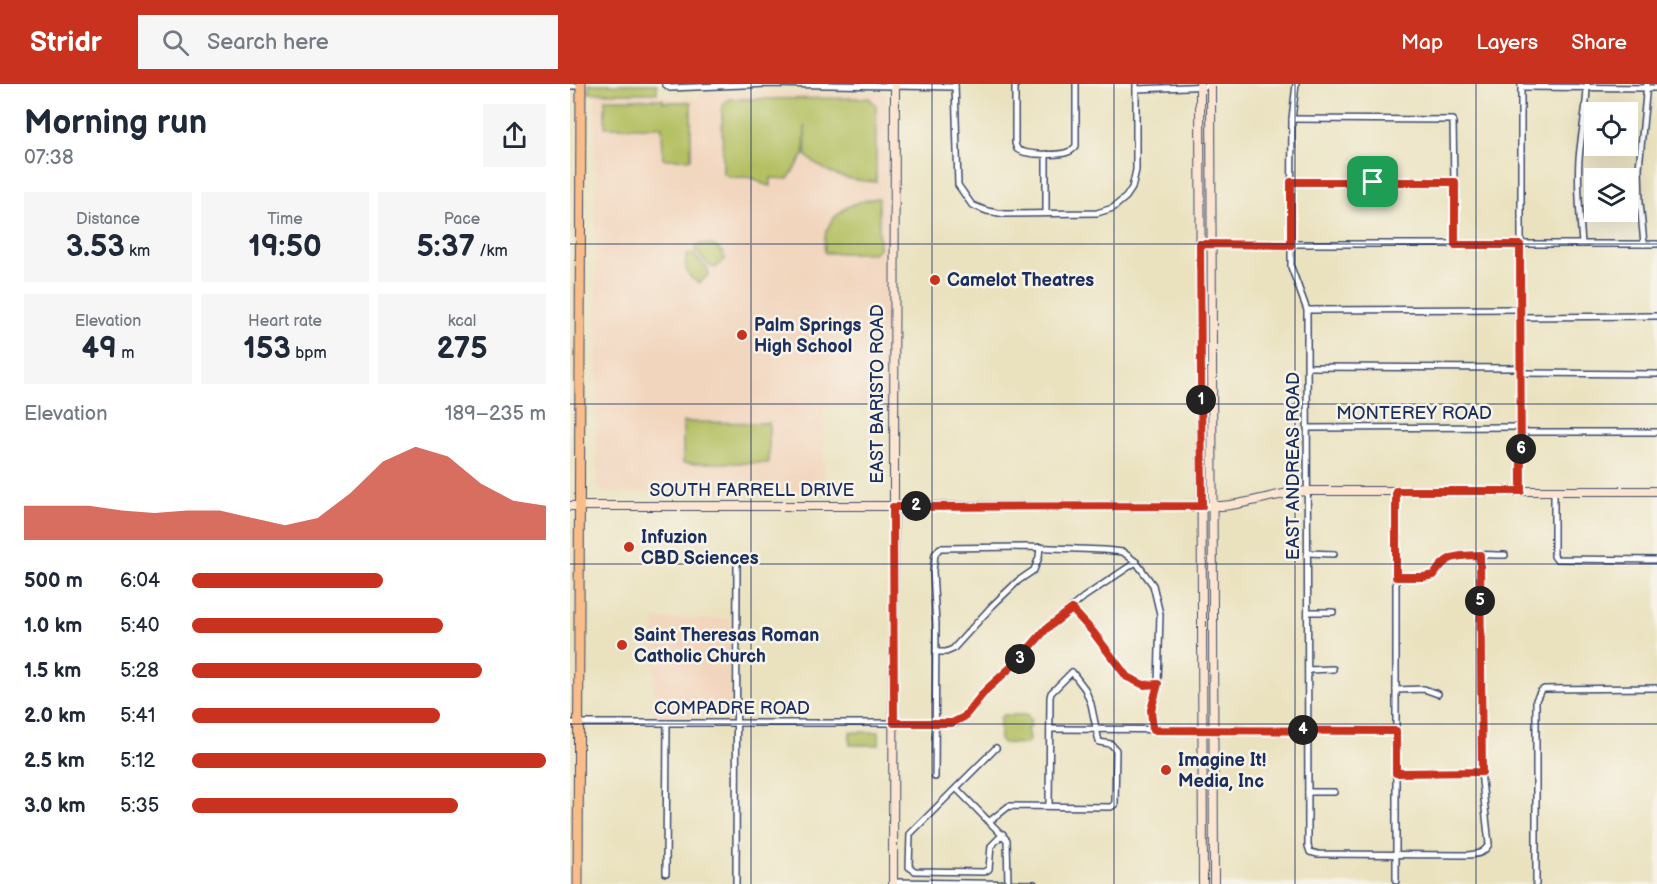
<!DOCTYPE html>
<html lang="en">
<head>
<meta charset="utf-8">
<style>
	:root { --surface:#fff; --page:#f6f6f7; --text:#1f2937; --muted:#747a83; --accent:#c8321e }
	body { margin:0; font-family:"Balsamiq Sans",sans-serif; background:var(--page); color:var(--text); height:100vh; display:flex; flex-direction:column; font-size:22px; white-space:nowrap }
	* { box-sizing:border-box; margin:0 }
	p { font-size:20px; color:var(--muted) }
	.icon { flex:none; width:33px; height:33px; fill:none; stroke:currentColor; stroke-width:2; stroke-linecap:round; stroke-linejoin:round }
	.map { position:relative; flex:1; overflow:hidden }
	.drawer { display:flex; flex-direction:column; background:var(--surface); width:570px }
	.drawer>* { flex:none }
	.fabs { position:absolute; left:1014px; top:18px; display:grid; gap:12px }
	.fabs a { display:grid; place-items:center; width:54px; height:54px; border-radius:0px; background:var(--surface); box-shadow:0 6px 24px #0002; font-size:30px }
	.pin { position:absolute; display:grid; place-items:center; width:51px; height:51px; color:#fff; margin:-26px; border-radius:12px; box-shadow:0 3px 9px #0006 }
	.km { position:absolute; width:30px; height:30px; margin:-15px; border-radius:50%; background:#222; color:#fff; font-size:16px; line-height:30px; text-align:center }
	.round { display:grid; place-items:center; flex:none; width:63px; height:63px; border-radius:0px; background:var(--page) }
	.head { display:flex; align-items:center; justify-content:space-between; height:102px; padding:0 24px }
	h1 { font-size:33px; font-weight:700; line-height:45px }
	.figures { display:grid; grid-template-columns:repeat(3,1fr); gap:9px; height:102px; padding:6px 24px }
	.figures div { display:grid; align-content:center; border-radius:0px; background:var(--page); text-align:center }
	.figures b { font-size:30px; font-weight:700 }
	.figures small { font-size:16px; font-weight:400 }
	.figures p { font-size:16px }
	.chart { height:168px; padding:12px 24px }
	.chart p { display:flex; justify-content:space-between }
	.chart svg { width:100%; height:108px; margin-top:6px; fill:var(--accent); opacity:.7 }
	ul { padding:0 24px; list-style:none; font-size:20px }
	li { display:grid; grid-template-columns:96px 72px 1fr; align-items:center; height:45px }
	li i { height:15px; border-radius:8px; background:var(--accent) }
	header { display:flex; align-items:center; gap:36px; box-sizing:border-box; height:84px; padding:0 30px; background:var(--accent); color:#fff }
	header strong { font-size:28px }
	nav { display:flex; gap:33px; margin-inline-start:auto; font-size:21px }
	.search { width:420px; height:54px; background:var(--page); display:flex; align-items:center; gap:15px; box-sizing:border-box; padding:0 21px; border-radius:0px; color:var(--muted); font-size:22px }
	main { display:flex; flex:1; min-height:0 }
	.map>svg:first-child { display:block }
</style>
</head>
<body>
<header>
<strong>Stridr</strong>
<div class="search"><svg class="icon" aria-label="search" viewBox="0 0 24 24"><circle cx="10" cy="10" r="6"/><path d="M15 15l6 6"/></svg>Search here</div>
<nav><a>Map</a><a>Layers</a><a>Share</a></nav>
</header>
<main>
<section class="drawer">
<div class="head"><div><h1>Morning run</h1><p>07:38</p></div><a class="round"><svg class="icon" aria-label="share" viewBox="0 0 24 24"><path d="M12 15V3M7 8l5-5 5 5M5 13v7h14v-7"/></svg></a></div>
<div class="figures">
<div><p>Distance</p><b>3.53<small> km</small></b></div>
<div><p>Time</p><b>19:50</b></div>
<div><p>Pace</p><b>5:37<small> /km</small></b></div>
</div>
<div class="figures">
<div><p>Elevation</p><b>49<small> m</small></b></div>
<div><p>Heart rate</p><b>153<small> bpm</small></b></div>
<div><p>kcal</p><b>275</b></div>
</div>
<div class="chart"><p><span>Elevation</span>189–235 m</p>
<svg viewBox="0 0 160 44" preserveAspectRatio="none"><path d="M0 44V30L10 30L20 30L30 32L40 33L50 32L60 32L70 35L80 38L90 35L100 25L110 12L120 6L130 10L140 21L150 28L160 30V44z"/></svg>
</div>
<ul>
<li><b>500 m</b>6:04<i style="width:54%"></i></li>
<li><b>1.0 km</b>5:40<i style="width:71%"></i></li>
<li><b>1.5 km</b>5:28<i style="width:82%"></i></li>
<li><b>2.0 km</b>5:41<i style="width:70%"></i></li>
<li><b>2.5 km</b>5:12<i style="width:100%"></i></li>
<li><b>3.0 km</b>5:35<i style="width:75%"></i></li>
</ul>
</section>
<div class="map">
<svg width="1087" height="800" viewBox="0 0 1087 800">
	<rect width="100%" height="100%" fill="#f7f3e8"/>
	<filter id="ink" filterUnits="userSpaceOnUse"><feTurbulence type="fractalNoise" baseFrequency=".0167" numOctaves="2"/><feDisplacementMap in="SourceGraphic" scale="12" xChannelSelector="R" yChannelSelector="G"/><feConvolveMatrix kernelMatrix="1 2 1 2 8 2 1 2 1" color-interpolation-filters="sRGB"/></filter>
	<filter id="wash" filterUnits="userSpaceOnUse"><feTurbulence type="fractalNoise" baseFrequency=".008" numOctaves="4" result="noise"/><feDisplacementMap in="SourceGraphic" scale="24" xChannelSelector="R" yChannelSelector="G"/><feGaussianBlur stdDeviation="1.35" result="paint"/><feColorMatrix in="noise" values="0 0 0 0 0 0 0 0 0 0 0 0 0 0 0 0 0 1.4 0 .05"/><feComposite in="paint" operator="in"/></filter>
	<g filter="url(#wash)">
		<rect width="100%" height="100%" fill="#eae2bf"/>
		<g fill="#f2d5bd">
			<polygon points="28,8 74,8 101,13 102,15 129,15 129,11 132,8 315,8 317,10 318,323 254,323 254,409 33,408 27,401 25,15"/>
			<rect x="84" y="535" width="76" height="97"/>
		</g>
		<g fill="#b4c062" stroke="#687860" stroke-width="1.5">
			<rect x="19" y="0" width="68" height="9"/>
			<path d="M299 14 306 21V98C275 96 260 92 236 72L235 41 234 71 218 95 201 94V102C192 102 190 97 183 94 171 91 162 97 153 89L152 22 159 15Z"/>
			<polygon points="35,15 93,15 93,18 121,18 121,75 93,75 92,43 35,43"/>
			<path d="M309 114V164L304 169H255C250 134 278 117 309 114Z"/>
			<path d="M132 160C143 160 152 164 155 175L145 184 141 183 125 167V162Z"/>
			<path d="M117 170H123L138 185 139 190 130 199C117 194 113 183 117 170Z"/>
			<polygon points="113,338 199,339 199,379 113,379"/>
			<polygon points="433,631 456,631 460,635 460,643 457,645 459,656 456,660 433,659 430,657 430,634"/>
			<rect x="280" y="648" width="29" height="13"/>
		</g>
	</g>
	<g filter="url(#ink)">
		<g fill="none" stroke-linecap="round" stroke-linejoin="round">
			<g stroke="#3a4a6d" stroke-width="8">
				<g id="street">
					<polyline points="95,0 100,4 198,0 385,3"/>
					<polyline points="385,0 388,101 402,121 417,127 435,130 527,129 543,124 556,113 562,104 566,86 566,0"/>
					<path d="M445 0V59L447 65C454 71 488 72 498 68 502 67 503 65 506 62V0"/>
					<path d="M726 0 722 35 721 183 737 226 738 762 740 768 748 770 898 771C909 770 914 769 919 760L911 688 910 471"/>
					<polyline points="951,0 951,407"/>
					<polyline points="0,2 11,2"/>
					<polyline points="951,3 1087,4"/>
					<polyline points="566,5 641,2"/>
					<polyline points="722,35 883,36 885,161"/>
					<polyline points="721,98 885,97"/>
					<polyline points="476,129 476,70"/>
					<polyline points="630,160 1087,160"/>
					<path d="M1012 160C1010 132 1007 103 1009 75 1011 50 1017 25 1017 0"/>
					<polyline points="1074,160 1070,118 1069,84 1077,0"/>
					<polyline points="737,226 950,225"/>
					<polyline points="950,233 1087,232"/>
					<polyline points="738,283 950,284"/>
					<polyline points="950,289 1087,290"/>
					<polyline points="737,344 950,343"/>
					<polyline points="950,348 1087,348"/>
					<polyline points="826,407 826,797"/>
					<polyline points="984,407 984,472 986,475 1087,476"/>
					<polyline points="738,469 764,470"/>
					<path d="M826 493H853L864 491C881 465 907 471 935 471"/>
					<polyline points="502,525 523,547 557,593 574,601 588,600"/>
					<polyline points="738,528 763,528"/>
					<polyline points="366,568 376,568 383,565 423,521 448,497 464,486 469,473 470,463"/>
					<polyline points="738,586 763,585"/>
					<polyline points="826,606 854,605 868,610"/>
					<polyline points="0,639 386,639 395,633 416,606 449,576 476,545 514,513 566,478"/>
					<polyline points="480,645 826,647"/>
					<polyline points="426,664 340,750 339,783 345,787 414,788 419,785 421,762 433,750"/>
					<polyline points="826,689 911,688"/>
					<polyline points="365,693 366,540 363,487 365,470 370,464 456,463 534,466 553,468 566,478 583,501 590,530 588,600 581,625 583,646"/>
					<polyline points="386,704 437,756 438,799"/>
					<polyline points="738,708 764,708"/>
					<polyline points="420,737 439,722 541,723 545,720 546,666 541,660 529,658 521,620 515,605 502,588 481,609 480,613 479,722"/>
					<polyline points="96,789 97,639"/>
					<polyline points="323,798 464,800"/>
					<polyline points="166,800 167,481"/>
					<polyline points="966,800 966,616 970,608 974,605 1087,604"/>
				</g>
			</g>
			<g stroke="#3a4a6d" stroke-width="10">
				<g id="secondary">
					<polyline points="630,0 633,800"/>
					<polyline points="641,0 644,800"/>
					<path d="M0 422H651C681 420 708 408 738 407H1087"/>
					<polyline points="323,800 325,0"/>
				</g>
			</g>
			<g stroke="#3a4a6d" stroke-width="11">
				<polyline id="primary" points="8,800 11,0"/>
			</g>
			<use href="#street" stroke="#fff" stroke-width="5"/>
			<use href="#secondary" stroke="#fce5d0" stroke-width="8"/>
			<use href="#primary" stroke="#f8bd89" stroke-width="9"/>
		</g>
	</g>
	<g fill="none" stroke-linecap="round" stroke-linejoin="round" filter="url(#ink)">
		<g stroke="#fff" stroke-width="12">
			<path id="route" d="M721 98H885V161H950L951 407H826V493H853L864 491C877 470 887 472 910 471L912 688 826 689V647L583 646 581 626 588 600 574 601 557 593 523 548 502 525 476 545 449 576 416 606 394 633 382 639H324L323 423 632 422 630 160 721 161Z"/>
		</g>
		<use href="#route" stroke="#c8321e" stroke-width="8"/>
	</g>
	<path fill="none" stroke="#1b2f5e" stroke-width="1.5" stroke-opacity="0.55" d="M181 0V800M362 0V800M544 0V800M725 0V800M906 0V800M0 160H1087M0 320H1087M0 480H1087M0 640H1087"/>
	<g fill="#c8321e" stroke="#f7f3e8" stroke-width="2">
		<circle cx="365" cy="196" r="6"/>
		<circle cx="172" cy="251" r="6"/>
		<circle cx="59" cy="463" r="6"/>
		<circle cx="52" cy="561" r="6"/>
		<circle cx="596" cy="686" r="6"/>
	</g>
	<g text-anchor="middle" stroke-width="5" stroke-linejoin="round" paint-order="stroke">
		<g font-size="18" font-weight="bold" fill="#1b2f5e" stroke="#f7f3e8" text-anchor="start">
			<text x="377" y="202">Camelot Theatres</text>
			<text x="184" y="247">Palm Springs<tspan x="184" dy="21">High School</tspan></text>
			<text x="71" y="459">Infuzion<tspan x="71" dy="21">CBD Sciences</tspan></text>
			<text x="64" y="557">Saint Theresas Roman<tspan x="64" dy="21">Catholic Church</tspan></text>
			<text x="608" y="682">Imagine It!<tspan x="608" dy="21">Media, Inc</tspan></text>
		</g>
		<g font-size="18" fill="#1b2f5e" stroke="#f7f3e8">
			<text transform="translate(307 310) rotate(-90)" y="6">EAST BARISTO ROAD</text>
			<text x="844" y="335">MONTEREY ROAD</text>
			<text transform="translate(723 382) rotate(-90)" y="6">EAST ANDREAS ROAD</text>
			<text x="182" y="412">SOUTH FARRELL DRIVE</text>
			<text x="162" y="630">COMPADRE ROAD</text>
		</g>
	</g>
</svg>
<div class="fabs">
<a><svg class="icon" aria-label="locate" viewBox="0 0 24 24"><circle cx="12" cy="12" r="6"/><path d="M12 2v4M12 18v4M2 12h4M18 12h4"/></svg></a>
<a><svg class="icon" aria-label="layers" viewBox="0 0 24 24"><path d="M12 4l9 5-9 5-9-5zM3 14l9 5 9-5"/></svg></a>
</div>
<div class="pin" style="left:803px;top:98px;background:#1e9e55"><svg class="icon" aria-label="arrive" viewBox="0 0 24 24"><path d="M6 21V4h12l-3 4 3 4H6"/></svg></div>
<b class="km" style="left:631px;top:316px">1</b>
<b class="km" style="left:346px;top:422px">2</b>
<b class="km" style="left:450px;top:575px">3</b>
<b class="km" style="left:733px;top:646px">4</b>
<b class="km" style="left:910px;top:517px">5</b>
<b class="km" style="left:951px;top:365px">6</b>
</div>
</main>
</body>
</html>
